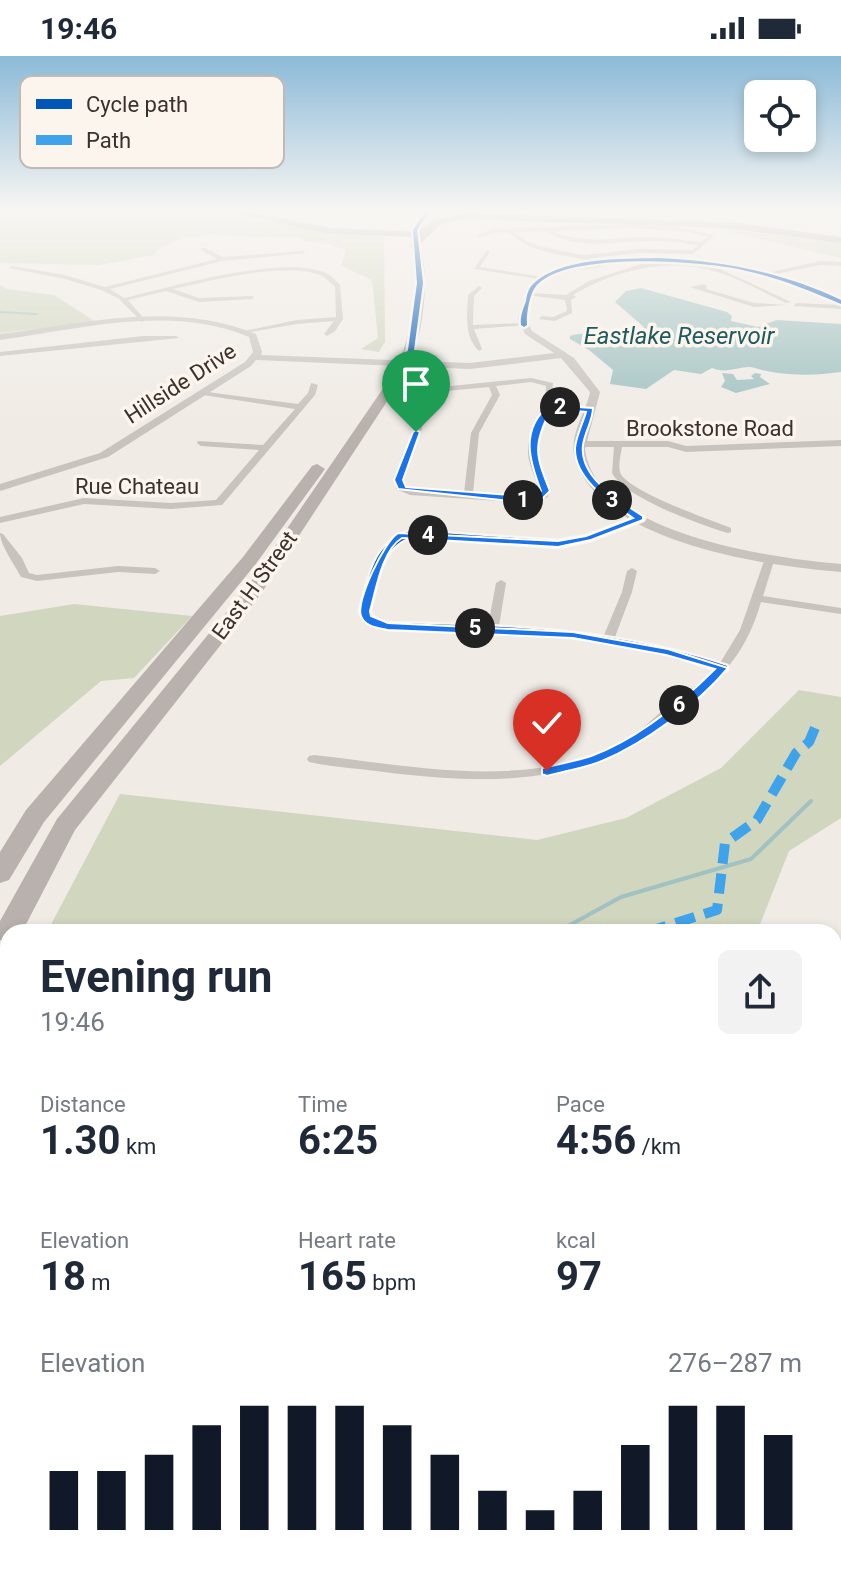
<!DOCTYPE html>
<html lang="en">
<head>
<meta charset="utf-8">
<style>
	:root { --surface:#fff; --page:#f2f2f3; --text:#1f2937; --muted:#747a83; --accent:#111827 }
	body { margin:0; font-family:Roboto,sans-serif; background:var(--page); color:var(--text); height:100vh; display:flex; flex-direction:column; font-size:30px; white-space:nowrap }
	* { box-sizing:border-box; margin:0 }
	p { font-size:26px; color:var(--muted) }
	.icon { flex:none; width:44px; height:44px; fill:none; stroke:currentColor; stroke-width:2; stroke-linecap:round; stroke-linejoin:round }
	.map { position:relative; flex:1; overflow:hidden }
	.details { position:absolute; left:0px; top:868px; width:842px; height:648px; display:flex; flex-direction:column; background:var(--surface); border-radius:24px 24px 0 0; box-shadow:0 4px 12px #0003 }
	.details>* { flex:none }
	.buttons { position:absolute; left:744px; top:24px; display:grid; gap:16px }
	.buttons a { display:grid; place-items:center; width:72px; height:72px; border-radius:12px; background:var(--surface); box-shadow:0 4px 12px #0003; font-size:40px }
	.pin { position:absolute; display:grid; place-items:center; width:68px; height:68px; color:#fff; margin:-82px -34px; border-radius:50% 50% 50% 0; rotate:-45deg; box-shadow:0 0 8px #0007 }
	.pin .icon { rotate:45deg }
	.km { position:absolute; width:40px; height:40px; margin:-20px; border-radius:50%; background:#222; color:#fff; font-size:22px; line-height:40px; text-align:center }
	.round { display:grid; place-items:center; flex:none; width:84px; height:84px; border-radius:12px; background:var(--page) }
	.head { display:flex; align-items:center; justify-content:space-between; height:136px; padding:0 40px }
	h1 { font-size:44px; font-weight:700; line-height:60px }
	.metrics { display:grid; grid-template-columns:repeat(3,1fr); gap:12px; height:136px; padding:8px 40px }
	.metrics div { display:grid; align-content:center }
	.metrics b { font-size:40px; font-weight:700 }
	.metrics small { font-size:22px; font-weight:400 }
	.metrics p { font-size:22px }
	.chart { height:224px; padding:16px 40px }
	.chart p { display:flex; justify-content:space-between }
	.chart svg { width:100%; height:144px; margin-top:8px; stroke:var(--accent); stroke-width:6 }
	.status { display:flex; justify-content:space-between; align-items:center; height:56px; padding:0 40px; background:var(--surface); direction:ltr }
	.status svg { height:22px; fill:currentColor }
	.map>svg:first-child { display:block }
</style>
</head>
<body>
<div class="status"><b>19:46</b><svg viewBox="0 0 49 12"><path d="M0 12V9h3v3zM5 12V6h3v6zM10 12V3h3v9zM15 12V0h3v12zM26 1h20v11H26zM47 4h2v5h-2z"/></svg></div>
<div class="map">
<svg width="841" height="1516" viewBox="0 0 841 1516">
	<rect width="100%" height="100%" fill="#f0ebe5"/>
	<g fill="#d1d6bf">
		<polygon points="0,156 194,156 384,181 385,286 379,296 361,293 378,282 372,224 341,210 346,194 329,188 303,185 302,182 207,179 184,182 157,193 154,199 98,209 0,207"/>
		<polygon points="704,170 841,187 841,202"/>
		<polygon points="0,229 7,233 54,239 96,266 0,277"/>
		<polygon points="74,548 192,560 134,622 101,625 0,710 0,560"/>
		<polygon points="799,634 841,641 841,762 789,795 757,876 47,876 120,738 537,784 626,762 721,712"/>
		<polygon points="8,1022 8,1246 0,1251 0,1088"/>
	</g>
	<g fill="#a1c2c1">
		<path d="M641 232 727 256 732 260 731 265 758 271 777 264 841 268V316C813 320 779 320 755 312 744 308 727 319 712 312L701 318 674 314 646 333 610 328 613 314 589 294 570 283V280C594 273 620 281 644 271L615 246 626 235Z"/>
		<polygon points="722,317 733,318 737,324 754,323 751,320 755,317 761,318 760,321 770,328 736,337 721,331 725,325"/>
	</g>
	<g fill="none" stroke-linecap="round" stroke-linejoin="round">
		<polyline stroke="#a1c2c1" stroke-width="2" points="0,256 37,258"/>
		<polyline stroke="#a1c2c1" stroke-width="4" points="557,876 621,841 751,803 811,745"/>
		<polyline stroke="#a1c2c1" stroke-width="5" points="0,1077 8,1073"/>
		<g fill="#c9c3be" fill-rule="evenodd">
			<polygon points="749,156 780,159 807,156 780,161"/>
			<path d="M604 169C640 169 680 167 714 180L693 198 639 197 593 202 591 205C563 198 530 198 509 176L493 177 480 181 477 179 493 173ZM634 172 689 176 707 181 701 186C682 184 663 181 644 181 608 182 584 189 550 174L547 176C578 195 613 185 647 185 664 184 681 187 698 189L692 194 639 193 583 199 539 190 528 186 514 176Z"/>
			<path d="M203 191 223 201 303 195 306 197 222 205 110 233 124 242C170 231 284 198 326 217 331 219 336 225 340 229L343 263 335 275 327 280 324 278 334 265 297 268 244 277V275L297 264 336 261 335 231C331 227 326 222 320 219 284 205 210 225 173 233L199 242 254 240 252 243 199 246 166 235 128 244 145 264 142 266 118 242 101 234 65 223 9 212 12 210 65 219 105 231 217 203 201 194Z"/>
			<polygon points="487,194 490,196 480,211 549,222 546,224 474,213"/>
			<path d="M667 205 720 213 791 246 786 247C764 237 741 223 717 216 668 201 616 214 573 239L576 241 571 244 572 257 555 265 539 263 542 260 553 261 567 255 565 244 527 239 530 237 566 239 589 225 641 208Z"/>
			<polygon points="820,205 841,206 841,210 820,209 766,220 763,218"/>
			<polygon points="704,228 707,230 706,233 754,247 787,249 754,251 690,231"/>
			<path d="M479 230 482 232 474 240 473 269 524 267 527 269 474 273 482 293 479 295C464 281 467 259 468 239Z"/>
			<polygon points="796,247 841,249 841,253 794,250"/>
			<polygon points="143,280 176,280 179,282 0,300 0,296"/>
			<path d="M531 322 553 327 551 349 591 352 595 354 591 356 550 353C543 369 533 386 537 404 541 417 550 428 548 441L529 447 410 439 396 433 395 424 415 369 441 331ZM531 326 546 330C546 353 529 371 528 393 527 409 537 422 540 438L528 441 473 437 479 377 500 339 496 330ZM489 331 492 339 471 377 464 437 412 433 404 430 403 424 423 369 446 335Z"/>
			<polygon points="311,327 318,329 315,339 222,449 171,453 84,448 0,467 0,461 84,442 171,447 216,444 259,394 201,390 197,387 198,385 263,389 295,353 203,339 199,337 200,335 298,348 308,337"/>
			<path d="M841 384V390L686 396 668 391H622C621 398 618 408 620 416 626 435 711 464 731 472V476L728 477C701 469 625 442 612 417L614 391H579L575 388 579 385H668L686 390Z"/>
			<path d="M637 460 645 462 591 484 558 491 412 481C382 488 377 529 370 555 373 563 380 565 388 567L488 570 496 527 501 524 506 527 499 570 604 579 622 536 627 515 632 512 637 515 632 536 615 581 684 596 720 607 740 574 764 505 769 502 774 505 763 540 841 552V558L761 546C745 601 719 625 675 658 660 669 648 683 631 691 550 732 463 726 376 715 354 712 331 711 309 706L307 703 309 700 314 699C415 710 535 737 628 682 641 675 651 664 662 655 680 641 699 629 715 613L681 602 601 586 515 578 388 573 367 567 360 555C369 521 373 484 412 475L558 485 585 480Z"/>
			<path d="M0 477 3 478 22 502 29 517 37 519 118 510 155 512 160 515 155 518 118 516 37 525 21 521C15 509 0 489 0 477Z"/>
			<polygon points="8,1292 8,1314 5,1315 0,1313 0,1295"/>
			<polygon points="21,1508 47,1508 44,1516 18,1516"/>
			<polygon points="439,1508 489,1508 493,1516 443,1516"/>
			<rect x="560" y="1508" width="26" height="8"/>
		</g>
		<path fill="#c9c3be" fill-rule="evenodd" d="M648 201C716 202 779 215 841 243V248C820 241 800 230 779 223 719 204 654 201 592 212 575 214 553 217 540 229 531 237 530 251 526 262L532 275 574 302 600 336 585 393C594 477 774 503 841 508V516C766 510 600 487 575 402 568 380 586 357 590 336L561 302 470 313 256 304 251 310 108 401 0 435V428L100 397 245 306 253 296 249 281C171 248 81 273 0 284V278C84 267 175 244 256 278L262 296 261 299 470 307 554 297 525 278 518 262C522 251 524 237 532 227 553 206 619 203 648 201Z"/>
		<g fill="#b8b1ad" fill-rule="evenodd">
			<path d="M423 156H431C412 186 426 197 425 229 424 258 419 289 407 315L260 539 75 774 22 876H8V887L0 884V865L57 763 247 531 395 315C408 289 413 258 415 229 417 197 403 186 423 156Z"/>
			<polygon points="317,408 325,413 255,509 44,766 9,824 0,827 0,796 26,754 243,501 312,410"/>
		</g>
		<polygon fill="#afaaa4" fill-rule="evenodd" points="227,156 248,156 331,172 419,176 434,164 467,157 739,167 841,181 841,187 725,172 467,163 441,168 415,193 410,190 416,181 331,178"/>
		<g stroke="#3fa3eb" stroke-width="10" stroke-dasharray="20 10" stroke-linecap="butt">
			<polyline points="593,876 616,876"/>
			<polyline points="647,876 717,854 725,787 757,764 796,697 809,686 818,665"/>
		</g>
		<polyline stroke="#3fa3eb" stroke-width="13" stroke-dasharray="26 13" stroke-linecap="butt" points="0,1155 8,1151"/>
		<g stroke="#fbf5ee" stroke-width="5">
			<g id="cycleway">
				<polygon points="425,156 429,156 417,174 423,227 414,294 407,308 404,310 401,308 408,294 417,227 413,174"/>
				<path d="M659 202C722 205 783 216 841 244V248C808 234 777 221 742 214 702 205 559 194 534 233 529 242 526 259 527 269L524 271 521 269C520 260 523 254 526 245 527 239 528 233 533 228 561 201 622 203 659 202Z"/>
				<path d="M640 460 644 462 643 464 591 484 558 491 412 481C381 488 376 529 370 555 373 564 379 566 388 567 506 570 613 572 727 610V614C711 615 695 605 680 601 654 594 628 589 602 585 531 575 459 575 388 573 375 570 365 568 360 555 369 522 374 484 412 475L558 485 586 480Z"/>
			</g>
		</g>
		<use href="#cycleway" fill="#0057b8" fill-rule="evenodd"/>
	</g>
	<linearGradient id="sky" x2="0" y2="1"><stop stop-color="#8bbad8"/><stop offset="0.42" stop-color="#f8f6f3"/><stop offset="1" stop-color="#f8f6f3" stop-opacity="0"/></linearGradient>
	<rect width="841" height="368" fill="url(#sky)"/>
	<path fill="#1a73e8" stroke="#fff" stroke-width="2" d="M549 349 593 352C593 364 585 376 583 389 579 422 620 445 643 460V464L591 484 558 491 402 482C382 494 376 534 370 555L371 560 388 567 573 576 668 593 728 612C698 648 645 687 602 705 585 712 565 715 547 720L542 718V712C559 708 576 705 591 700 637 683 681 647 715 613L666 599 573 582 388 574C378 572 365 571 361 560 355 546 385 484 398 477L558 485 586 480 633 462C610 446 574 423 575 392 576 380 583 367 586 356L551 353C533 390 535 398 550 435L540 445 529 447 398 433 394 424 413 376 416 374 420 376 403 424 406 431 535 441 541 435C529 404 520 374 549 349Z"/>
	<g text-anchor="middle" stroke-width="7" stroke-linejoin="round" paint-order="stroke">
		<g font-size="22" fill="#3b302b" stroke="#fbf5ee">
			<text transform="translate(180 327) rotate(-33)" y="8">Hillside Drive</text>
			<text x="710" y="380">Brookstone Road</text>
			<text x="137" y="438">Rue Chateau</text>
			<text transform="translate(254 529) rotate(-54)" y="8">East H Street</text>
		</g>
		<g font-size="24" font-style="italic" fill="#1f5a5e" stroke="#fbf5ee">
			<text x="679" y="288">Eastlake Reservoir</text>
		</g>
	</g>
	<rect x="20" y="20" width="264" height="92" rx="12" fill="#fbf5ee" stroke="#c1bab4" stroke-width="2"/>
	<rect x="36" y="43" width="36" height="10" fill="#0057b8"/>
	<rect x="36" y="79" width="36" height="10" fill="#3fa3eb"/>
	<g font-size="22" fill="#3b302b">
		<text x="86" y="56">Cycle path</text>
		<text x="86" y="92">Path</text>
	</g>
</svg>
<div class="buttons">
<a><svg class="icon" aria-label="locate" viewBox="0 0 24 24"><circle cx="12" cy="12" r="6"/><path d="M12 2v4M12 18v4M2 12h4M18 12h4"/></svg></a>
</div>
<div class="pin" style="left:416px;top:376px;background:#1e9e55"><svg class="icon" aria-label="arrive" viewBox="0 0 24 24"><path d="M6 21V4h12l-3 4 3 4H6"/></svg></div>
<div class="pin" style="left:547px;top:715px;background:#d93025"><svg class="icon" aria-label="check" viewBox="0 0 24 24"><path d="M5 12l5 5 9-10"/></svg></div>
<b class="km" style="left:523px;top:444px">1</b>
<b class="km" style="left:560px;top:351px">2</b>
<b class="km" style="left:612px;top:444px">3</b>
<b class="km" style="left:428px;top:479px">4</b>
<b class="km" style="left:475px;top:572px">5</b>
<b class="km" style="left:679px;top:649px">6</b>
<section class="details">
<div class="head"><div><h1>Evening run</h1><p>19:46</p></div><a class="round"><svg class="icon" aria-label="share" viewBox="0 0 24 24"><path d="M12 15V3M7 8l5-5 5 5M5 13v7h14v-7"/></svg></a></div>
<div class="metrics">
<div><p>Distance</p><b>1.30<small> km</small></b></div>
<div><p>Time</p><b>6:25</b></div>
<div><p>Pace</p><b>4:56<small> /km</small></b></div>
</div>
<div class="metrics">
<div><p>Elevation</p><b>18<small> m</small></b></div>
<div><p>Heart rate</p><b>165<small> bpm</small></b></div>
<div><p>kcal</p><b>97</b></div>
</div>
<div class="chart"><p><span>Elevation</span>276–287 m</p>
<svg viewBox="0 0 160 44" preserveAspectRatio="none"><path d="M5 44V26M15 44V26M25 44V21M35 44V12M45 44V6M55 44V6M65 44V6M75 44V12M85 44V21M95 44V32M105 44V38M115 44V32M125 44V18M135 44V6M145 44V6M155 44V15"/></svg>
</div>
</section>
</div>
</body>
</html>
